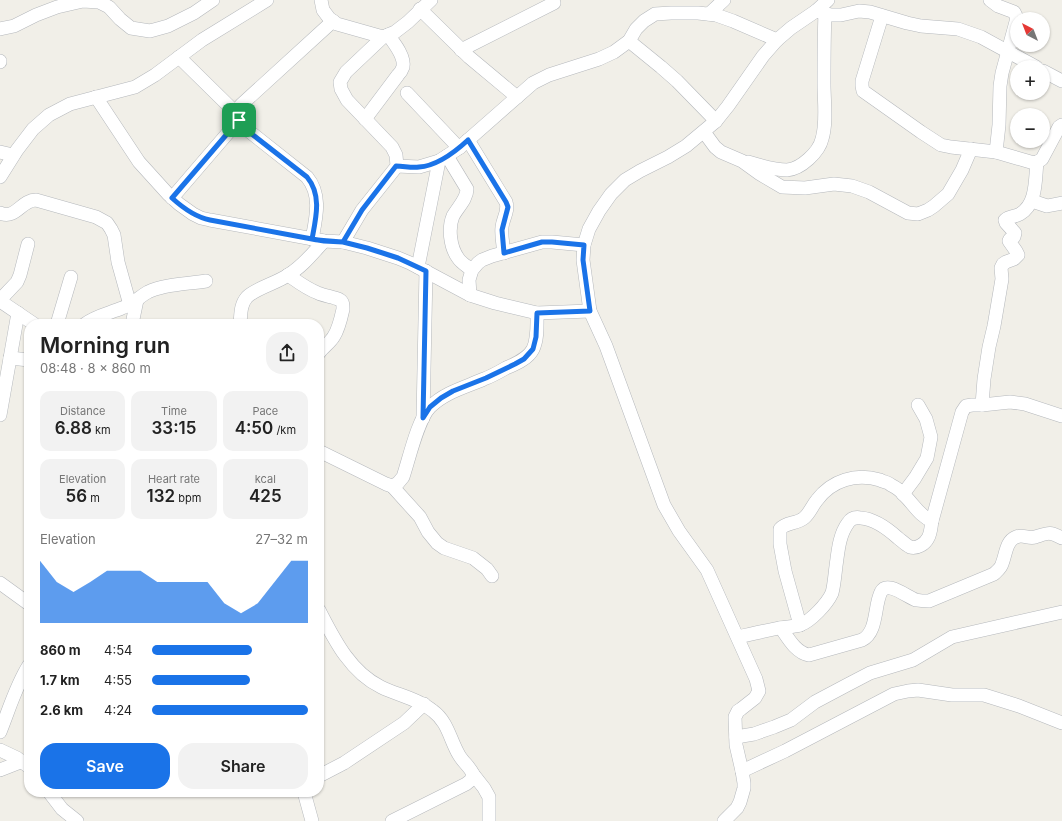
<!DOCTYPE html>
<html lang="en">
<head>
<meta charset="utf-8">
<style>
	:root { --surface:#fff; --page:#f2f2f2; --text:#222; --muted:#767676; --accent:#1a73e8 }
	body { margin:0; font-family:Inter,sans-serif; background:var(--page); color:var(--text); height:100vh; display:flex; flex-direction:column; font-size:15px; white-space:nowrap }
	* { box-sizing:border-box; margin:0 }
	p { font-size:13px; color:var(--muted) }
	.icon { flex:none; width:22px; height:22px; fill:none; stroke:currentColor; stroke-width:2; stroke-linecap:round; stroke-linejoin:round }
	.map { position:relative; flex:1; overflow:hidden }
	.panel { position:absolute; left:24px; top:319px; width:300px; height:478px; display:flex; flex-direction:column; background:var(--surface); border-radius:16px; box-shadow:0 1px 3px #0004 }
	.panel>* { flex:none }
	.needle { width:26px; rotate:318deg }
	.controls { position:absolute; left:1010px; top:12px; display:grid; gap:8px }
	.controls a { display:grid; place-items:center; width:40px; height:40px; border-radius:50%; background:var(--surface); box-shadow:0 1px 3px #0004; font-size:20px }
	.pin { position:absolute; display:grid; place-items:center; width:34px; height:34px; color:#fff; margin:-17px; border-radius:8px; box-shadow:0 2px 6px #0006 }
	.round { display:grid; place-items:center; flex:none; width:42px; height:42px; border-radius:16px; background:var(--page) }
	.overview { display:flex; align-items:center; justify-content:space-between; height:68px; padding:0 16px }
	h1 { font-size:22px; font-weight:600; line-height:30px }
	.figures { display:grid; grid-template-columns:repeat(3,1fr); gap:6px; height:68px; padding:4px 16px }
	.figures div { display:grid; align-content:center; border-radius:10px; background:var(--page); text-align:center }
	.figures b { font-size:17px; font-weight:600 }
	.figures small { font-size:11px; font-weight:400 }
	.figures p { font-size:11px }
	.chart { height:112px; padding:8px 16px }
	.chart p { display:flex; justify-content:space-between }
	.chart svg { width:100%; height:72px; margin-top:4px; fill:var(--accent); opacity:.7 }
	.button { display:flex; gap:8px; margin-top:auto; padding:8px 16px }
	.button a { flex:1; height:46px; border-radius:16px; background:var(--accent); color:#fff; font-size:16px; font-weight:600; line-height:46px; text-align:center }
	.button a+a { background:var(--page); color:var(--text) }
	ul { padding:0 16px; list-style:none; font-size:13px }
	li { display:grid; grid-template-columns:64px 48px 1fr; align-items:center; height:30px }
	li i { height:10px; border-radius:5px; background:var(--accent) }
	.map>svg:first-child { display:block }
</style>
</head>
<body>
<div class="map">
<svg width="1062" height="821" viewBox="0 0 1062 821">
	<rect width="100%" height="100%" fill="#f1efe8"/>
	<g fill="none" stroke-linecap="round" stroke-linejoin="round">
		<g stroke="#b5b8bc" stroke-width="14">
			<g id="minor">
				<polyline points="321,0 323,10 329,18 337,24 383,37 395,32 408,22 431,0"/>
				<polyline points="990,0 998,6 1014,12 1017,18 1002,73 1000,86 999,125 996,152"/>
				<polyline points="420,9 469,57 517,97"/>
				<polyline points="816,11 831,15 841,15 859,11 870,12 907,23 921,26 958,29 981,37 1036,67"/>
				<polyline points="709,14 724,0"/>
				<polyline points="882,16 862,81 862,86 863,91 921,132 941,145 951,147 996,152 1034,163 1039,161 1042,159 1059,127 1062,125"/>
				<polyline points="0,29 14,26 36,15 57,7 83,1 99,2 109,7 120,19 131,28 150,31 168,26 194,13 213,0"/>
				<polyline points="629,41 661,67 677,81 716,121"/>
				<polyline points="461,50 554,3"/>
				<polyline points="179,57 236,113"/>
				<polyline points="0,61 0,62"/>
				<polyline points="1043,71 1062,81"/>
				<polyline points="407,93 459,148"/>
				<polyline points="96,97 139,162 168,194 179,204 193,214 201,218 210,220 324,241 343,242 367,248 398,258 410,263 470,295 495,303 537,313 590,311"/>
				<path d="M365 119 398 75C400 73 402 70 403 67 405 56 394 43 388 35"/>
				<polyline points="704,132 715,147 721,152 742,161 760,174 782,187 805,188 834,184 852,186 869,192 908,213 918,214 928,210 934,206 948,194 962,170 971,149"/>
				<path d="M468 140 506 202C509 211 503 218 502 227 501 236 503 244 504 253"/>
				<polyline points="0,152 13,155"/>
				<path d="M447 156 467 189C467 199 458 207 453 216 448 228 450 247 458 258 461 263 467 266 472 270"/>
				<path d="M748 162C758 165 777 170 787 170 801 169 819 152 822 139 827 123 824 101 824 84 824 60 824 37 825 13"/>
				<polyline points="397,166 419,167 439,161 459,148 533,83 549,75 599,59 614,52 629,41 636,29 644,21 655,14 671,13 698,13 716,15 733,21 777,40"/>
				<polyline points="0,177 17,150 33,129 49,115 70,104 135,87 155,75 202,40 267,0"/>
				<polyline points="172,198 239,120"/>
				<polyline points="1032,201 1047,206 1062,203"/>
				<path d="M0 213C16 220 21 200 36 200L96 217 107 223 111 229 114 235 118 262 130 305"/>
				<path d="M312 239C316 218 322 195 307 177L245 128 239 120 236 113 241 105 333 21"/>
				<polyline points="343,242 362,210 397,166 396,155 392,147 347,100 341,89 340,82 346,72 383,37"/>
				<polyline points="418,267 439,161"/>
				<path d="M288 275C298 282 307 289 318 293 324 296 335 297 340 300 343 302 343 305 343 309 341 318 339 328 334 336 330 343 323 347 319 353"/>
				<polyline points="470,295 469,280 472,270 478,263 482,260 492,256 542,242 552,242 584,245"/>
				<polyline points="0,300 17,282 20,275 28,244"/>
				<polyline points="0,301 34,324"/>
				<polyline points="57,324 71,277"/>
				<path d="M85 324C95 316 110 313 122 308 133 304 139 297 148 292 164 284 188 284 206 281"/>
				<polyline points="132,324 137,300"/>
				<path d="M240 324C241 315 240 305 247 297 256 288 277 283 288 275 302 267 313 253 324 241"/>
				<polyline points="10,358 29,360"/>
				<path d="M982 405 984 379 989 347 994 326 1002 279 1001 268 1003 264 1006 262 1014 259 1018 255 1016 251 1009 241 1010 239 1014 237 1015 233 1006 223 1005 220C1010 216 1015 217 1020 214 1037 204 1035 180 1037 162"/>
				<polyline points="0,415 18,313"/>
				<polyline points="423,418 426,271"/>
				<path d="M319 451 386 484 392 486 398 483 403 477C409 459 418 419 430 407 445 392 466 387 484 379 492 376 499 372 506 368 515 364 528 359 533 349 538 339 537 324 537 313"/>
				<polyline points="392,486 420,517 428,532 437,543 444,548 473,558 487,569 492,576"/>
				<polyline points="903,494 915,478 927,458 931,437 926,419 918,405"/>
				<polyline points="0,583 29,604"/>
				<path d="M319 610C334 639 350 672 381 687 397 695 419 699 433 711 448 722 450 740 459 755 463 762 470 767 473 774L471 780 466 784 392 821"/>
				<path d="M800 625 785 571 780 544V529C786 522 797 524 804 518 810 513 812 506 817 500 832 480 856 473 880 480 883 482 888 482 891 485 895 487 900 490 903 494 913 503 919 516 932 521L962 412 966 406 972 405H982L1010 402 1025 404 1062 416"/>
				<path d="M781 628C788 638 796 653 809 655L862 640C878 632 874 605 881 592 887 580 907 597 916 600 921 601 924 601 929 601L994 574C997 571 1001 568 1002 564 1006 554 1006 541 1016 537 1023 534 1029 539 1035 537 1048 533 1049 531 1062 538"/>
				<path d="M738 637C751 634 765 631 779 628 786 627 793 627 800 625 811 621 827 604 832 593 834 586 835 574 836 566 838 552 839 535 848 523 851 518 856 517 861 518 875 519 888 529 898 538 902 541 906 545 910 547 917 549 925 544 928 538 931 533 931 526 932 521"/>
				<path d="M0 732C9 710 16 685 29 665"/>
				<polyline points="736,737 754,734 774,727 791,720 815,702 847,685 870,673 913,660 952,637 1062,612"/>
				<polyline points="0,750 17,758 29,767"/>
				<polyline points="0,770 23,761"/>
				<polyline points="742,771 785,751 894,694 908,691 918,690 952,695 984,695 1019,706 1062,723"/>
				<polyline points="473,774 484,788 489,797 489,821"/>
				<polyline points="319,776 344,763 404,723 424,704"/>
				<polyline points="49,792 62,809 77,821"/>
				<polyline points="304,792 312,821"/>
				<polyline points="724,821 737,808 740,802 744,788 744,783 742,771 736,745 735,717 738,711 741,709 755,698 759,691 756,679 707,570 679,531 664,505 606,346 590,311 583,260 584,245 589,229 599,211 611,194 625,180 640,171 668,157 686,146 716,121 728,106 763,56 777,40 791,28 816,11 828,0"/>
			</g>
		</g>
		<use href="#minor" stroke="#fff" stroke-width="13"/>
	</g>
	<g fill="none" stroke-linecap="round" stroke-linejoin="round">
		<g stroke="#fff" stroke-width="8">
			<path id="route" d="M239 120 244 128 307 177C322 195 316 218 312 239L324 241 343 242 367 248 398 258 426 271 423 418 430 407 441 398 453 391 486 378 515 364 524 359 533 349 536 337 537 313 590 311 583 260 584 245 552 242H542L504 253 502 230 508 207 506 202 468 140C455 152 437 166 419 167 411 168 404 166 396 166L362 210 343 242C332 241 322 241 312 239L210 220C195 217 183 208 172 198L239 120"/>
		</g>
		<use href="#route" stroke="#1a73e8" stroke-width="5"/>
	</g>
</svg>
<div class="controls">
<a><svg class="needle" viewBox="-14 -14 28 28"><path d="M0-13l5 13h-10z" fill="#e53935"/><path d="M0 13l5-13h-10z" fill="#767676"/></svg></a>
<a>+</a>
<a>−</a>
</div>
<div class="pin" style="left:239px;top:120px;background:#1e9e55"><svg class="icon" aria-label="arrive" viewBox="0 0 24 24"><path d="M6 21V4h12l-3 4 3 4H6"/></svg></div>
<section class="panel">
<div class="overview"><div><h1>Morning run</h1><p>08:48 · 8 × 860 m</p></div><a class="round"><svg class="icon" aria-label="share" viewBox="0 0 24 24"><path d="M12 15V3M7 8l5-5 5 5M5 13v7h14v-7"/></svg></a></div>
<div class="figures">
<div><p>Distance</p><b>6.88<small> km</small></b></div>
<div><p>Time</p><b>33:15</b></div>
<div><p>Pace</p><b>4:50<small> /km</small></b></div>
</div>
<div class="figures">
<div><p>Elevation</p><b>56<small> m</small></b></div>
<div><p>Heart rate</p><b>132<small> bpm</small></b></div>
<div><p>kcal</p><b>425</b></div>
</div>
<div class="chart"><p><span>Elevation</span>27–32 m</p>
<svg viewBox="0 0 160 44" preserveAspectRatio="none"><path d="M0 44V6L10 19L20 25L30 19L40 12L50 12L60 12L70 19L80 19L90 19L100 19L110 32L120 38L130 32L140 19L150 6L160 6V44z"/></svg>
</div>
<ul>
<li><b>860 m</b>4:54<i style="width:64%"></i></li>
<li><b>1.7 km</b>4:55<i style="width:63%"></i></li>
<li><b>2.6 km</b>4:24<i style="width:100%"></i></li>
</ul>
<div class="button"><a>Save</a><a>Share</a></div>
</section>
</div>
</body>
</html>
